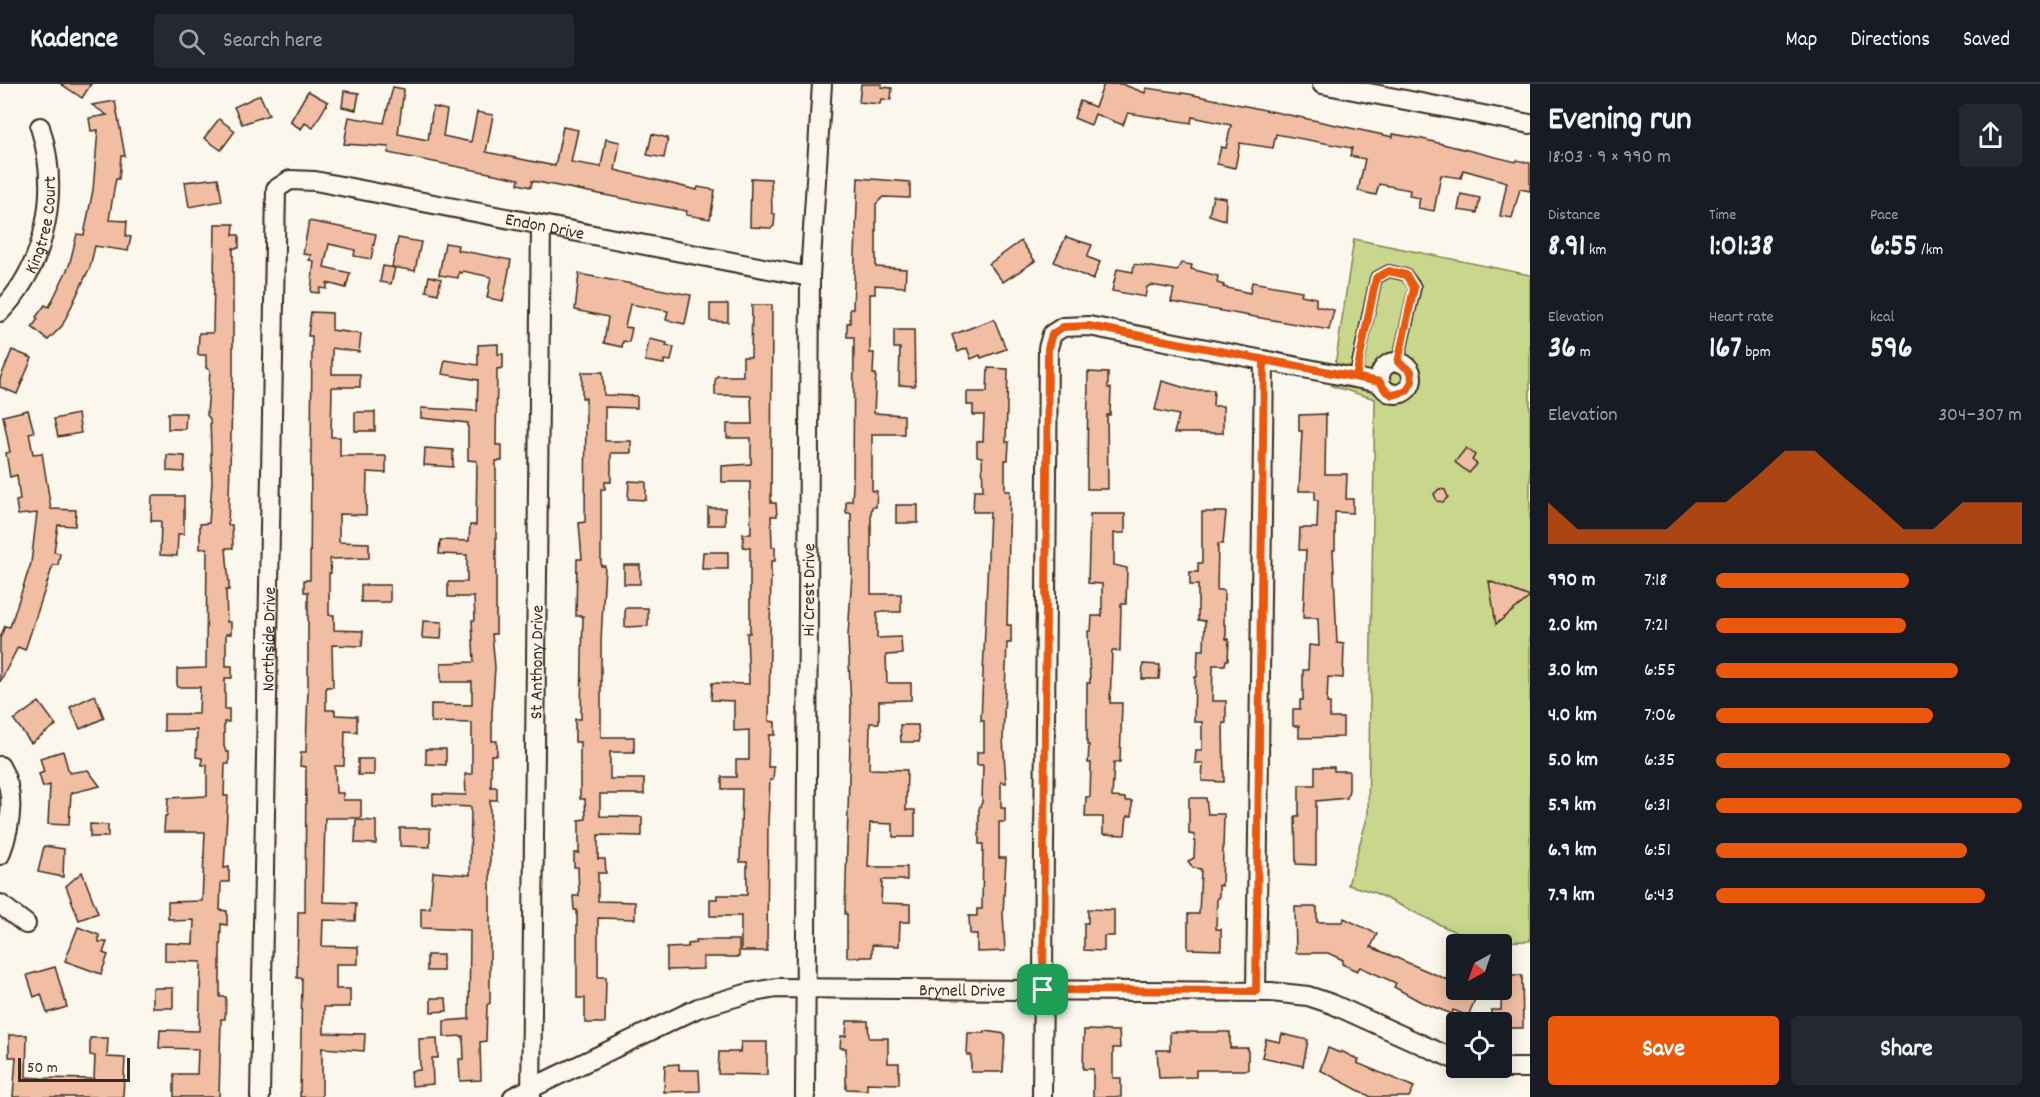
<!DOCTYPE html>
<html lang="en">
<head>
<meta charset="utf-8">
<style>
	:root { --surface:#171b24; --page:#242831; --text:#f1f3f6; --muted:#9ea1a6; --line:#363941; --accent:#ea580c }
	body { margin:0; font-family:Dekko,sans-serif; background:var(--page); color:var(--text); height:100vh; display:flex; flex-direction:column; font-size:22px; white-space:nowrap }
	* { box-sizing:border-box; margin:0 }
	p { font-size:20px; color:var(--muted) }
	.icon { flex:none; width:33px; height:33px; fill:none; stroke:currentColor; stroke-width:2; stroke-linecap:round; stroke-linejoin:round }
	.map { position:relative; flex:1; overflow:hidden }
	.drawer { display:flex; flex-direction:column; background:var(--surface); width:510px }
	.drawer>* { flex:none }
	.needle { width:39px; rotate:220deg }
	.fabs { position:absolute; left:1446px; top:850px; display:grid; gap:12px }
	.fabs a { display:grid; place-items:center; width:66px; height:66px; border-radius:6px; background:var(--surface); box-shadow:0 3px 15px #0003; font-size:30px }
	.scale { position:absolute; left:18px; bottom:15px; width:112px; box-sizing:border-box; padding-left:6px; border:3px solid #3b2a1e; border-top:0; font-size:16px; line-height:21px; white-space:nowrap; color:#3b2a1e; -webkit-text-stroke:4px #fbf7ec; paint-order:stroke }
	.pin { position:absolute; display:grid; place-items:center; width:51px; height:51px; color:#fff; margin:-26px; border-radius:12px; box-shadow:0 3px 9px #0006 }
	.round { display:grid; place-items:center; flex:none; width:63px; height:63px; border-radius:6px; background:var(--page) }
	.overview { display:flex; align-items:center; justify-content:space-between; height:102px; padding:0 18px }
	h1 { font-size:33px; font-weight:800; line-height:45px }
	.figures { display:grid; grid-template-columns:repeat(3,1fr); gap:9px; height:102px; padding:6px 18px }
	.figures div { display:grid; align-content:center }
	.figures b { font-size:30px; font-weight:800 }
	.figures small { font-size:16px; font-weight:400 }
	.figures p { font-size:16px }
	.chart { height:168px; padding:12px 18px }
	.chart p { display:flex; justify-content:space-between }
	.chart svg { width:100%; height:108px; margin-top:6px; fill:var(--accent); opacity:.7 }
	.primary-button { display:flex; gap:12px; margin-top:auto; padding:12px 18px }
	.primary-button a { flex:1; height:69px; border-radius:6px; background:var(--accent); color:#fff; font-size:24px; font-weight:800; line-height:69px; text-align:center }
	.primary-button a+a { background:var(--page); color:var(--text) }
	ul { padding:0 18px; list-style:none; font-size:20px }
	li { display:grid; grid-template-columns:96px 72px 1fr; align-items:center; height:45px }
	li i { height:15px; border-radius:8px; background:var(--accent) }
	header { display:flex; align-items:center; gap:36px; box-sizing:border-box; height:84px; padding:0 30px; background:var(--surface); border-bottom:2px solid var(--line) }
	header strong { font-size:28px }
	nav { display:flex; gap:33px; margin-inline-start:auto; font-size:21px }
	.search { width:420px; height:54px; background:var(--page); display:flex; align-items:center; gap:15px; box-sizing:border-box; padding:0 21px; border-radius:6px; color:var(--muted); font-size:22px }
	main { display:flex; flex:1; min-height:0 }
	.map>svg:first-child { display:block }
</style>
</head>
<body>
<header>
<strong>Kadence</strong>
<div class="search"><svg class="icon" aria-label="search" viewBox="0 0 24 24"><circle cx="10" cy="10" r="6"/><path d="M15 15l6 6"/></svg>Search here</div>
<nav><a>Map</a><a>Directions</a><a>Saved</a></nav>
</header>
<main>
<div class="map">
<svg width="1530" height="1013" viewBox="0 0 1530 1013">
	<rect width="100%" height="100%" fill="#fbf7ec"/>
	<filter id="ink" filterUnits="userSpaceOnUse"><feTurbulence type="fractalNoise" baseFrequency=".0167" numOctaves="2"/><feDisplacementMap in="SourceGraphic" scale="12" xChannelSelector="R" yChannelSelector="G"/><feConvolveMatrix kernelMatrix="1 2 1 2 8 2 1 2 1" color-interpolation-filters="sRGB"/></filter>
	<g filter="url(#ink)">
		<polygon fill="#c8d78b" stroke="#828054" stroke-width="1.5" points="1354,155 1530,191 1530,857 1482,858 1461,851 1373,808 1348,801 1368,731 1375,315 1332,302"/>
		<g fill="#f2bea3" stroke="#3b2a1e" stroke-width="1.5">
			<polygon points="61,0 91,0 82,14"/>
			<polygon points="861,0 882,0 881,3 892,4 891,16 881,15 880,20 859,18"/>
			<polygon points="1104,0 1122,0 1145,9 1146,4 1189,10 1393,53 1393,50 1422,55 1516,78 1517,76 1530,79 1530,107 1520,105 1512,134 1500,132 1507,98 1463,86 1461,94 1441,91 1434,127 1418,124 1420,114 1409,112 1410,106 1379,100 1376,111 1358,107 1365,75 1350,72 1352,64 1276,50 1273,64 1240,59 1235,84 1217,80 1221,63 1226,64 1231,41 1192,33 1191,39 1128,29 1123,41 1095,30 1091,41 1074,34 1080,17 1095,23"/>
			<polygon points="393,3 404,5 398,50 428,56 433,23 447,26 443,52 471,58 477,28 493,31 486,68 555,82 563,43 578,46 571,78 601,83 606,55 620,58 615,86 697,106 698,103 715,106 710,135 686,131 687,127 532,97 531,103 518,100 519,95 388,69 389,63 344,60 349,33 384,39"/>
			<polygon points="308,7 328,18 313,44 305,39 301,45 290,38"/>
			<polygon points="344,7 359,9 356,26 342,23"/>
			<polygon points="260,11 269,31 242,40 234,23"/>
			<polygon points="115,17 125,72 121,72 119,95 116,95 115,99 109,136 127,137 126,152 131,153 128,167 95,162 90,183 62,242 48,256 32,243 38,235 36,233 45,221 49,223 69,182 77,150 84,151 93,106 98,46 91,47 89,34 107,31 92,21"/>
			<polygon points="219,35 235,47 221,66 204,54"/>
			<polygon points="652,50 668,54 664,74 647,71"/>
			<polygon points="218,94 222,117 189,123 185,98"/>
			<polygon points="751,94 771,95 772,129 775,130 774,142 771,144 750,143"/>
			<polygon points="858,94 910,98 910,114 883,113 876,120 876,183 906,185 905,203 875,201 875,210 870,210 870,269 874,269 873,290 876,290 874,329 904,331 904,350 872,350 872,407 877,407 876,423 872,423 871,429 871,510 901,510 901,528 877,528 877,554 901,553 902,570 886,571 887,599 911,599 911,616 879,617 879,639 870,639 869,685 907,686 906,726 915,726 915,753 893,753 893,740 870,739 868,783 907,783 907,796 882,796 881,819 910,820 910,838 900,838 899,862 872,861 872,873 847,873 847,830 845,830 851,626 848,552 852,490 851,429 846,429 846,417 852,417 853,402 854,253 847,253 847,239 850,239 850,225 853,225"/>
			<polygon points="1461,110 1480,114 1477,129 1458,126"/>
			<polygon points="1213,112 1226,114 1225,136 1209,131"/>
			<polygon points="309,137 376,150 371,175 354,172 355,166 329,160 324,183 350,189 346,204 327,199 327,205 320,204 319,209 311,208 314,177 309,176 311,171 303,170"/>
			<polygon points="215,140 234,140 233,151 239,151 239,164 233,164 233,291 228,441 232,441 233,464 226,464 229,500 229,506 226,506 227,538 231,538 231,550 226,550 226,582 232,582 232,594 225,594 225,625 229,625 229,638 224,638 224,662 226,668 229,668 229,680 225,680 224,712 228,712 224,784 229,783 229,798 221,798 220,826 227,827 227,841 221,840 220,868 220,913 226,913 225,935 221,935 219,1013 174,1013 174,990 197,990 198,965 159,964 160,946 199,947 201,878 165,877 165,859 193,860 194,836 174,837 174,835 168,835 168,818 202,817 205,748 164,748 165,732 167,732 168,714 207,712 207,681 202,681 202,674 196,673 197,646 164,647 164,630 199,630 200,603 177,603 177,585 206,584 207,464 200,465 200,440 209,439 212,398 210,335 207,331 210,286 206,284 206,271 198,271 199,249 213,249"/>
			<polygon points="1066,153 1092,161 1087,173 1100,178 1093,196 1054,178"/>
			<polygon points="398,154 421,158 415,187 392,183"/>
			<polygon points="1021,157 1035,177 1003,198 989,180"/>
			<polygon points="445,159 458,161 457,166 511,176 503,217 487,214 491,193 463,187 462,189 459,188 458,194 439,191"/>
			<polygon points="1181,179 1192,181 1191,185 1218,192 1217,199 1224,201 1223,203 1250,209 1252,198 1302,207 1301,211 1316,214 1316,222 1334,226 1329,246 1171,218 1174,205 1151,201 1147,203 1145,213 1112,207 1117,185 1133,188 1134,180 1177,187"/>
			<polygon points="383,182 395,184 391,200 380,198"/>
			<polygon points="579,190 691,211 685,240 666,236 668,227 630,220 625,243 632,244 629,258 623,257 622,263 604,259 608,233 575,226"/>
			<polygon points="429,192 441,195 438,210 426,207"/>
			<polygon points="710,220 728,220 728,238 710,237"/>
			<polygon points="752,221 772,221 771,419 776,419 777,432 771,432 772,463 775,463 775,477 771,477 769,637 775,638 775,651 769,651 768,683 774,683 773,696 770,696 768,738 767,867 741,867 741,832 710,832 710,815 717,815 717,811 747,811 747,778 740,778 742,705 722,705 722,693 736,693 736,676 749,676 749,646 734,647 734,617 711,616 712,599 749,600 747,549 750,549 750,464 743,463 743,450 751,450 750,398 722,398 722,382 751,380 751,354 727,354 727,340 752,340 751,312 715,311 715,297 717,292 743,292 743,273 751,273"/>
			<polygon points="311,228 332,229 332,246 361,250 359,268 332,264 332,290 360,290 360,303 332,303 331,353 340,353 340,372 386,372 386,389 367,388 366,431 339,430 339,458 369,459 369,474 330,475 331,489 329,489 329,531 334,531 334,546 363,547 362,562 332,561 333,603 326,603 326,626 335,626 335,631 357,632 357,648 345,647 344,682 335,682 336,709 343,709 343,716 361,716 361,734 325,734 323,818 356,819 355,837 323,836 322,862 358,863 358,880 336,880 336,905 350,905 350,923 324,923 324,949 365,950 364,967 322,964 322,1013 300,1013 302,894 297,894 298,828 305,828 306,683 300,682 301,668 306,668 308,603 308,508 304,508 304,496 310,496 312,252 308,252"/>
			<polygon points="994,235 1006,265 981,274 980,271 971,275 967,264 958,268 952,251"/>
			<polygon points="894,246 914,246 915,302 899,301 900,264 894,264"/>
			<polygon points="649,255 667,259 666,262 674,263 671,277 664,276 664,280 645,277"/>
			<polygon points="498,260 498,270 503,270 503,284 497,285 496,361 502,361 502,377 496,377 496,550 492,550 495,583 492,629 492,657 497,657 497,671 491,671 491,703 497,703 497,716 490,716 490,919 487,921 486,957 480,958 481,996 460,997 459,975 464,975 463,952 444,953 444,937 469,935 470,846 421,844 421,824 430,824 433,788 470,791 471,723 433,721 433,710 466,711 465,690 472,690 472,639 431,638 431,620 472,621 472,598 441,598 441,579 474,578 472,536 475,536 474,513 448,513 448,498 467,498 467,471 439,470 440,456 469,457 470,441 476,441 477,377 468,376 468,339 421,334 421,324 477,327 478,296 442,290 445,276 478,281 478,261"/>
			<polygon points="12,266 32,274 17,310 0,303 0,295"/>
			<polygon points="988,284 1008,285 1006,358 1009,358 1008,376 1005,376 1005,407 1010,407 1007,541 1011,541 1011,559 1007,559 1003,655 1006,699 1001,698 1001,724 1005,724 1005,738 999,738 999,774 1006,774 1003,829 1005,867 977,868 977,850 970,850 969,832 977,832 977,825 982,825 983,760 979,760 979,725 982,718 983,681 977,681 977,668 984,668 984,637 981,637 990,428 973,428 974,406 983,406 982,373 977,372 977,357 983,357 984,331 973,331 973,321 967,321 967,308 987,308"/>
			<polygon points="582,288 603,288 604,311 637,312 637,324 605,323 605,357 631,357 631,369 611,369 611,398 605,398 605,405 601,405 601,482 605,482 601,556 601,653 634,653 634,668 610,668 610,695 644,695 644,710 600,710 600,732 642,733 642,752 598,751 598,775 605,775 606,789 598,789 598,817 635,818 635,835 598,834 598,893 606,893 605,939 585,939 585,914 577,914 577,826 574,826 573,812 579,812 578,783 574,783 574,769 579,769 579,736 586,735 585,715 580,715 580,658 575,658 575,635 581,635 581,632 582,574 583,532 576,532 577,475 582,475 579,439 585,438 586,314 582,314"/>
			<polygon points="1088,288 1108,289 1108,304 1111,304 1110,331 1107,331 1108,405 1087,405"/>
			<polygon points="1162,297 1192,306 1214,306 1213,322 1223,322 1223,349 1174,349 1179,331 1155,326"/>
			<polygon points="28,326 34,348 29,349 33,370 42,369 51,425 76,426 75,442 58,441 54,468 60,469 58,481 53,481 25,566 18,563 0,598 0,554 5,542 10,543 31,479 37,429 18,431 16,417 20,416 17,391 10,393 6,369 10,368 3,332"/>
			<rect x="355" y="328" width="20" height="19"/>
			<polygon points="168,329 186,329 185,345 168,345"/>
			<polygon points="78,330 81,349 58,353 54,335"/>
			<polygon points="1326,330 1325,390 1347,390 1346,415 1353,415 1353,429 1335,428 1335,466 1333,466 1337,559 1344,560 1343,594 1328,593 1327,619 1330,619 1330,634 1343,634 1343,653 1299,654 1299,642 1293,642 1293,625 1300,625 1300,616 1303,616 1303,586 1308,586 1309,561 1319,562 1318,534 1303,534 1306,466 1299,466 1300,444 1317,444 1318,416 1315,416 1315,407 1299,407 1302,347 1299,347 1299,331"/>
			<polygon points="425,364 453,366 453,383 424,381"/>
			<polygon points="1466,364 1475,371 1472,376 1477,380 1469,389 1455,378"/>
			<polygon points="167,371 185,372 184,388 167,387"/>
			<polygon points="629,397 646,398 646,416 628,415"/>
			<polygon points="1439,405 1445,406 1448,413 1443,418 1437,417 1434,410"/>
			<polygon points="152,412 184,412 184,450 178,450 177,472 160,471 161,437 151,437"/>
			<rect x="896" y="421" width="22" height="18"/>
			<rect x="708" y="424" width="17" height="17"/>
			<polygon points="1202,428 1226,428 1223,460 1218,460 1217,506 1224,506 1224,541 1226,541 1226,555 1229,555 1228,576 1226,576 1225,581 1213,581 1212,617 1226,617 1226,639 1223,639 1224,698 1202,697 1203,679 1195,679 1196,666 1202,666 1202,638 1194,638 1195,593 1197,593 1198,566 1204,566 1205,537 1198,536 1198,501 1190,501 1190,488 1198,488 1198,479 1202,479"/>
			<polygon points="1090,430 1125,430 1125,449 1114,449 1114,481 1127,484 1126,520 1121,520 1120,567 1112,567 1110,619 1122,619 1120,678 1114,678 1112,713 1125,714 1125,717 1132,717 1132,732 1127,732 1125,751 1103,750 1103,733 1085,733 1086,713 1090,713 1091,679 1088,679 1089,661 1087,661 1087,599 1090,599 1088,547 1091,547 1092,532 1102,532 1102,500 1088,499"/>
			<polygon points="703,468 728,468 728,485 702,485"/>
			<rect x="624" y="481" width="16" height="19"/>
			<polygon points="1489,497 1530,513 1496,540"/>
			<rect x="361" y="501" width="29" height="17"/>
			<polygon points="625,524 648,524 648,542 625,543"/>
			<polygon points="423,537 442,538 441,555 422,554"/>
			<polygon points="1143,580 1160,581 1159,595 1142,595"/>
			<polygon points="95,611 104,634 80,645 70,623"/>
			<polygon points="39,618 56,641 31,659 14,636"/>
			<polygon points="900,641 918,641 919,658 901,658"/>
			<polygon points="426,665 446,665 446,681 426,680"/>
			<polygon points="63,667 69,689 88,686 100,702 71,709 69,741 48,740 50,701 43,703 39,690 44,688 40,674"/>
			<rect x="358" y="675" width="16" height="16"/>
			<polygon points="1315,683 1334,683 1334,687 1349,687 1349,706 1347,714 1316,717 1316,781 1296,780 1295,732 1299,732 1299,701 1315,701"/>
			<polygon points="1189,714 1206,714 1208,730 1224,730 1222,802 1219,801 1219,814 1217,814 1216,845 1221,845 1221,866 1188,865 1188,830 1199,830 1201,785 1193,784 1188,777 1194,774 1195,751 1189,750"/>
			<polygon points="356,736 376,737 376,760 355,759"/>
			<polygon points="90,740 108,741 108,753 90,753"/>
			<polygon points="400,744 430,744 430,763 400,762"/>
			<polygon points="44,762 64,765 63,793 38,788"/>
			<polygon points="82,788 98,829 79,836 66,802"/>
			<polygon points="1295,823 1317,823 1317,838 1343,838 1344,834 1377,850 1371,863 1448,896 1456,875 1456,906 1479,906 1468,932 1453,926 1452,930 1421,918 1394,903 1396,899 1360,883 1357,887 1342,880 1343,876 1328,869 1296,869"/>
			<polygon points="1088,825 1114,826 1114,852 1104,852 1104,867 1084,866 1084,839 1088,839"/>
			<polygon points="78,843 99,851 99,858 107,858 103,869 108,871 101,890 65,877"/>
			<polygon points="696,856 739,856 739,873 703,873 703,885 667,886 667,864 688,863 688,860 696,859"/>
			<rect x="427" y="871" width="16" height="16"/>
			<polygon points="55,883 67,923 47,929 41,910 34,913 27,891"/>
			<polygon points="1502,891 1522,891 1523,944 1502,944 1502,939 1491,939 1491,926 1501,926"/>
			<rect x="153" y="904" width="20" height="20"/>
			<polygon points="431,914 446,914 447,927 431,928"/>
			<polygon points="847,937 868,937 869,954 888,954 888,979 899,979 899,1000 867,999 867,1006 846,1005 846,964 840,964 841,952 846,952"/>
			<polygon points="1084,946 1119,947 1120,964 1113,964 1113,994 1121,994 1121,1013 1093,1013 1093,985 1083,985"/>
			<polygon points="985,947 1005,950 1003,988 971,988 971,971 967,971 968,949 985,949"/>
			<polygon points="1170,948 1230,948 1230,964 1248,964 1248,986 1196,986 1196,993 1159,994 1157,966 1170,966"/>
			<polygon points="1282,950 1308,956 1303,982 1262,973 1266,955 1280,958"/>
			<polygon points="9,951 27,951 26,993 41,994 94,995 95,972 90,971 90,954 108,954 107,973 125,974 123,1013 13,1013 16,973 9,973"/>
			<polygon points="437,954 438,974 432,974 433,1000 412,1002 411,987 420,986 419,955"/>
			<polygon points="741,958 767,958 767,991 718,990 719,968 740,968"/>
			<polygon points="1328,964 1340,969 1341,967 1359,976 1357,979 1414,1003 1409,1013 1371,1013 1320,986"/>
			<polygon points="679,980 679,986 699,986 700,1007 664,1008 665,981"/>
		</g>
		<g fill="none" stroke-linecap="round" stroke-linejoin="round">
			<g stroke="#3b2a1e" stroke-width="14">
				<polyline id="service" points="1355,293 1376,194 1389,187 1406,191 1415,203 1398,278"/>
			</g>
			<g stroke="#3b2a1e" stroke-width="22">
				<g id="minor">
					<polyline points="1322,0 1530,40"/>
					<path id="s1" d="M0 228C47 180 60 106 40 43"/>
					<circle cx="1396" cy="294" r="16"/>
					<path d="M0 682C17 710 11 742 0 771"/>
					<polyline points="0,820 26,840"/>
					<polyline points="1256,907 1264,276"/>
					<polyline points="1502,984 1530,984"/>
					<path id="s2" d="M260 1013 276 105 290 96 315 97 810 193"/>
					<path id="s3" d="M513 1013 698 924 749 909 776 904 1271 908 1308 912 1332 920 1456 976"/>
					<path id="s4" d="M531 1013 541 142"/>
					<path id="s5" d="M805 1013 810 193 822 0"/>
					<polyline points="1042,1013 1048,264 1052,250 1063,243 1089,242 1380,299"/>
				</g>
			</g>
			<use href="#service" stroke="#fbf7ec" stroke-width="9"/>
			<use href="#minor" stroke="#fbf7ec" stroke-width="18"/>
		</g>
	</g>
	<g fill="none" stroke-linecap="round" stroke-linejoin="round" filter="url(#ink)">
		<g stroke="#fff" stroke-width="12">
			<polyline id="route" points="1043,906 1256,907 1264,276 1380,298 1385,306 1393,311 1407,307 1412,297 1411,287 1398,278 1414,204 1406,191 1389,187 1376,194 1356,293 1089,242 1063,243 1052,250 1048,264 1043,906"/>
		</g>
		<use href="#route" stroke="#ea580c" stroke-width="8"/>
	</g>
	<g text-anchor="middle" stroke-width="5" stroke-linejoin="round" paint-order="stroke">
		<g font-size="18" fill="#3b2a1e" stroke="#fbf7ec">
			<text dy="6" stroke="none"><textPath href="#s1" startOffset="99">Kingtree Court</textPath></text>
			<text dy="6" stroke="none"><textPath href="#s2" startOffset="1184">Endon Drive</textPath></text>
			<text dy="6" stroke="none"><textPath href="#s5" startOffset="507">Hi Crest Drive</textPath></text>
			<text dy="6" stroke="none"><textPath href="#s2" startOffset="458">Northside Drive</textPath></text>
			<text dy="6" stroke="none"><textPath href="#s4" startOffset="435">St Anthony Drive</textPath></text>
			<text dy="6" stroke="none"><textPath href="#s3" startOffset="472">Brynell Drive</textPath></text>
		</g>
	</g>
</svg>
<div class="fabs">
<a><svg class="needle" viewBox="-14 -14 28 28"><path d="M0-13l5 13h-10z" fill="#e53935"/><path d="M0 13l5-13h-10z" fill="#9ea1a6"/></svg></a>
<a><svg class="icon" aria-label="locate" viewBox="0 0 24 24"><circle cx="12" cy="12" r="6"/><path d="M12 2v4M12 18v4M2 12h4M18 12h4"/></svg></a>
</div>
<div class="scale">50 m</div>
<div class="pin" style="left:1043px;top:906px;background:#1e9e55"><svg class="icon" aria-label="arrive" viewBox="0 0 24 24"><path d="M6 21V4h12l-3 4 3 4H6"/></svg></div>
</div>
<section class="drawer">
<div class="overview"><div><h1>Evening run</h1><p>18:03 · 9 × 990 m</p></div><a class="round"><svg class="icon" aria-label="share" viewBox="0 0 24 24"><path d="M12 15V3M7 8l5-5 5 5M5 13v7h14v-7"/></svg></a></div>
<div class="figures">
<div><p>Distance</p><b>8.91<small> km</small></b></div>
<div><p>Time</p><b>1:01:38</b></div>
<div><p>Pace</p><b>6:55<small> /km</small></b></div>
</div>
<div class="figures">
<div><p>Elevation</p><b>36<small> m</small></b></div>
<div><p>Heart rate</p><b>167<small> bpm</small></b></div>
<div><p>kcal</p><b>596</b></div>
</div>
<div class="chart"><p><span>Elevation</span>304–307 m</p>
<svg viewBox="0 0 160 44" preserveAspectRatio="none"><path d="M0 44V27L10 38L20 38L30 38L40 38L50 27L60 27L70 17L80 6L90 6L100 17L110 27L120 38L130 38L140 27L150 27L160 27V44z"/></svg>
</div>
<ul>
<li><b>990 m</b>7:18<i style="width:63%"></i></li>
<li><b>2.0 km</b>7:21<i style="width:62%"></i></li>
<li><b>3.0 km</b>6:55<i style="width:79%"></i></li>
<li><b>4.0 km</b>7:06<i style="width:71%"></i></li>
<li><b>5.0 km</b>6:35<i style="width:96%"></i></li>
<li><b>5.9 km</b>6:31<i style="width:100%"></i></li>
<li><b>6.9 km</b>6:51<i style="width:82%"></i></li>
<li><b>7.9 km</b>6:43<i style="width:88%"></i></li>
</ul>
<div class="primary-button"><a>Save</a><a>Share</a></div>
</section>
</main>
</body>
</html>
